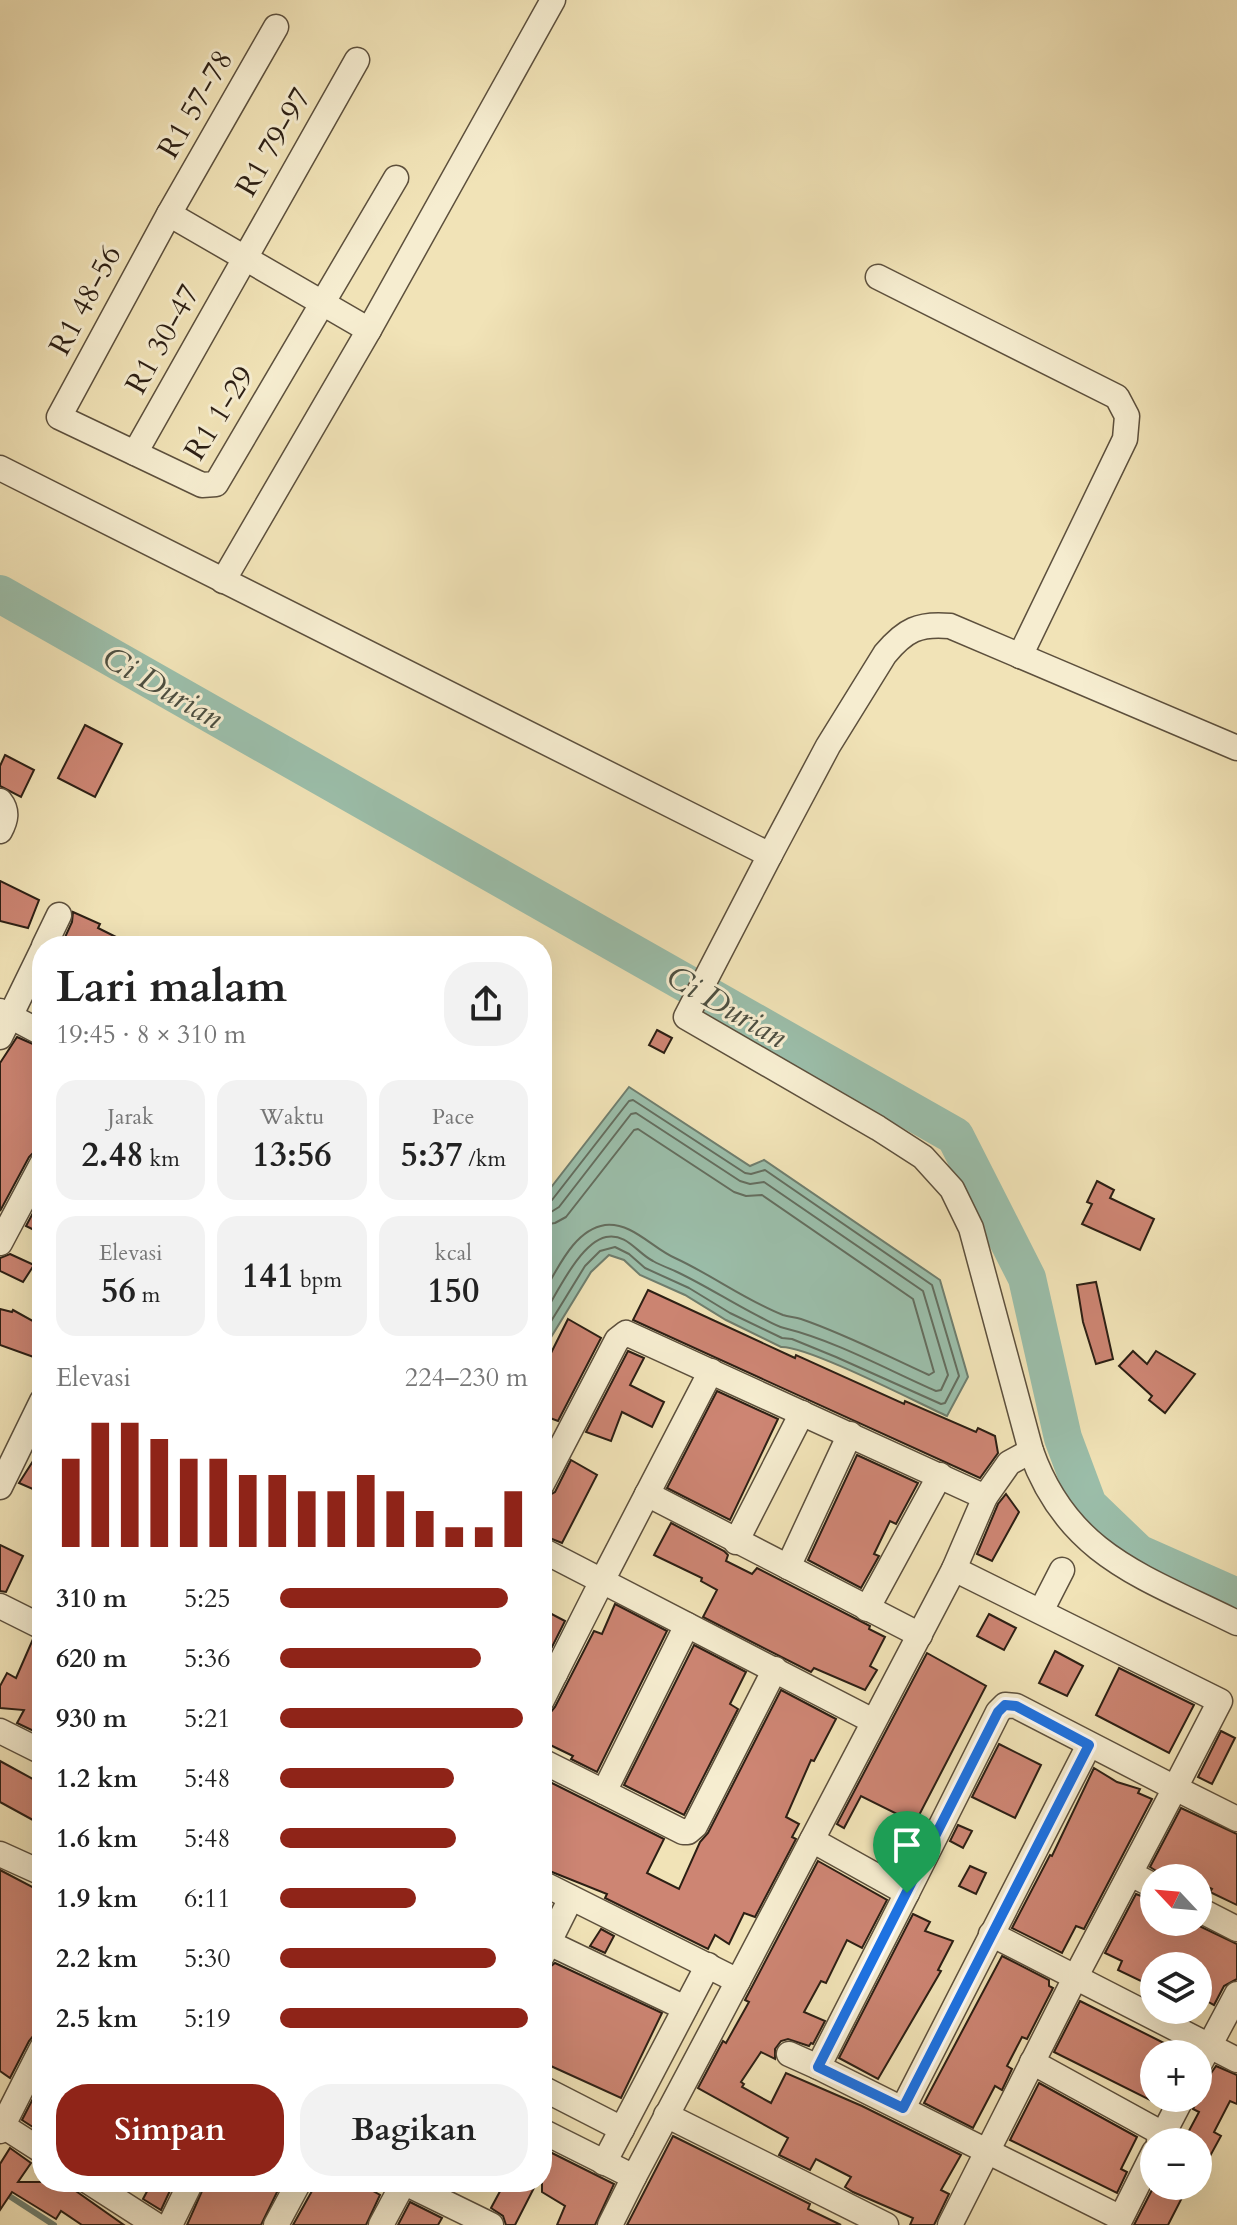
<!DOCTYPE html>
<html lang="id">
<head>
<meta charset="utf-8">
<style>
	:root { --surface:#fff; --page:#f2f2f2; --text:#222; --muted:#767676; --accent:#8f2418 }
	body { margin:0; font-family:Cardo,serif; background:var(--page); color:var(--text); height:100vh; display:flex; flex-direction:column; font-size:30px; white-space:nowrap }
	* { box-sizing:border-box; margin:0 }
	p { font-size:26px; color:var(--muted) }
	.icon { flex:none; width:44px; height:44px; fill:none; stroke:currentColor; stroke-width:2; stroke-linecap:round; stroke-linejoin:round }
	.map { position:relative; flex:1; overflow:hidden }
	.panel { position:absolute; left:32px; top:936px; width:520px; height:1256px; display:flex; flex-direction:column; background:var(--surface); border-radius:32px; box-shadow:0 8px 32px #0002 }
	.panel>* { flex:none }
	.needle { width:52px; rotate:296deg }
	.buttons { position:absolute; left:1140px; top:1864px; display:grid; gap:16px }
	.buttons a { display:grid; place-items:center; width:72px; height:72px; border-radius:50%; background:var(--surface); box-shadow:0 8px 32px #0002; font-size:40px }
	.pin { position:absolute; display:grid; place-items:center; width:68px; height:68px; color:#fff; margin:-82px -34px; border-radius:50% 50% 50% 0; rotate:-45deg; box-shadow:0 0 8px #0007 }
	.pin .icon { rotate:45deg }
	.round { display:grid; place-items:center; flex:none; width:84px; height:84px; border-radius:32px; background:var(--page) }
	.head { display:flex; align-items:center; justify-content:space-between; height:136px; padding:0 24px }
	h1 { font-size:44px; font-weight:700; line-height:60px }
	.figures { display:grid; grid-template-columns:repeat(3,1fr); gap:12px; height:136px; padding:8px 24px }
	.figures div { display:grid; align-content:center; border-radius:20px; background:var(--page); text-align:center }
	.figures b { font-size:34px; font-weight:700 }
	.figures small { font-size:22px; font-weight:400 }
	.figures p { font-size:22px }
	.chart { height:224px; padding:16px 24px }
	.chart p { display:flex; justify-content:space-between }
	.chart svg { width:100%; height:144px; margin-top:8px; stroke:var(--accent); stroke-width:6 }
	.primary-button { display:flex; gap:16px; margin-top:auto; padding:16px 24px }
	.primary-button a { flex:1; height:92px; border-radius:32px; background:var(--accent); color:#fff; font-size:32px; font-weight:700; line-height:92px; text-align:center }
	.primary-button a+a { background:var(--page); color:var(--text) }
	ul { padding:0 24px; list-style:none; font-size:26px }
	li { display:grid; grid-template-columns:128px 96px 1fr; align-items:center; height:60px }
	li i { height:20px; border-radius:10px; background:var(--accent) }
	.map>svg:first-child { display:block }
</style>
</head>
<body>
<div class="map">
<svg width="1237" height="2225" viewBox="0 0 1237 2225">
	<rect width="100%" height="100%" fill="#f1e3b7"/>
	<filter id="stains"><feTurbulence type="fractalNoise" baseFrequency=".0025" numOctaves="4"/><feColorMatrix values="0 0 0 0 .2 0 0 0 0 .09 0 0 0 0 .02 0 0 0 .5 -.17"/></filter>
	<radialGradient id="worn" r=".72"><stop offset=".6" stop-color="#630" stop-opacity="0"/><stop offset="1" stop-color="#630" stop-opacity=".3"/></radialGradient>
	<path fill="#9bbeaa" stroke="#6f7e6e" stroke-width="2" d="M629 1087 750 1166 764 1160 940 1280 968 1377 947 1416C916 1402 808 1346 781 1347L726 1320 685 1295 640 1275 624 1260 609 1255 591 1272 542 1352V1199Z"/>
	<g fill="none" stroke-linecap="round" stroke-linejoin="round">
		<g stroke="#646e5f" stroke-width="2">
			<polyline points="542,1203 552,1200 629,1101 633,1100 745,1173 751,1174 765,1170 932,1285 959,1376 945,1403 941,1404 836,1357 792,1339 782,1338 730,1313 689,1288 645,1268 629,1254 615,1247 600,1251 585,1266 542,1336"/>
			<path d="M542 1213 551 1212 559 1207 631 1114 636 1113 740 1181 750 1184 764 1182 923 1291 948 1375 941 1390 936 1391C886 1369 836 1341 784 1328 776 1326 768 1321 762 1318 732 1303 705 1285 675 1271 668 1268 660 1265 653 1261 637 1253 627 1233 606 1237 579 1243 556 1296 542 1317"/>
			<path d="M542 1225 555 1223 566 1217 634 1130 638 1129 734 1192 746 1196 762 1195 913 1299 934 1372 929 1375C887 1356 845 1334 801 1319 795 1317 789 1317 783 1315 745 1300 712 1275 675 1258 652 1248 632 1222 605 1225 573 1230 557 1271 542 1295"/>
		</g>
		<polyline stroke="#6f7e6e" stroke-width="6" points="0,2190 54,2225"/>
		<polyline stroke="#9bbeaa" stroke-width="38" points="0,594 955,1136 1027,1278 1063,1438 1088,1505 1138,1553 1237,1597"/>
	</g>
	<g fill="#cd8573" stroke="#2c1f14" stroke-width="2">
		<polygon points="85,725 122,744 95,797 58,778"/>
		<polygon points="5,755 34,770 21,797 0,786 0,766"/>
		<polygon points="0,881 39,900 28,928 0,921"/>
		<polygon points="73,912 100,924 98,928 134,946 61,946 72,922"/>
		<polygon points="657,1030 672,1038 664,1053 649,1045"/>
		<polygon points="17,1037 42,1048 42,1149 35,1151 29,1157 0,1211 0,1063"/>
		<polygon points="1097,1181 1114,1190 1110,1198 1154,1219 1140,1250 1082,1224 1092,1204 1087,1202"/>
		<polygon points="42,1196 42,1234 26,1226"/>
		<polygon points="10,1254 34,1265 23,1282 0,1271 0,1258"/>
		<polygon points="1096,1282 1113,1359 1096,1364 1083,1322 1077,1285"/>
		<polygon points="648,1290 795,1358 796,1355 904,1404 905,1401 976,1432 978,1428 995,1436 998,1453 980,1478 633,1320"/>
		<polygon points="0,1309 12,1312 13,1310 42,1326 42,1360 0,1345"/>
		<polygon points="568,1319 601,1338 558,1421 542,1415 542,1371"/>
		<polygon points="628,1351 644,1358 630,1385 664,1402 652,1427 622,1412 611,1441 586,1432"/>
		<polygon points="1133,1351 1147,1364 1156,1351 1195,1374 1165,1413 1149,1400 1152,1396 1119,1366"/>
		<polygon points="717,1391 778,1419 730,1520 667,1488"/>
		<polygon points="42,1447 42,1493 19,1483"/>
		<polygon points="857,1455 918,1483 896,1524 890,1521 874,1554 879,1556 861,1588 808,1560"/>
		<polygon points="571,1460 597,1475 562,1543 542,1535 542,1499 555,1492"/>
		<polygon points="1006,1494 1019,1512 992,1561 977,1554 998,1504"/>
		<polygon points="671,1523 724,1551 728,1555 726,1561 752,1574 757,1568 870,1626 869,1629 885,1637 870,1666 877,1670 865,1690 814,1668 811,1672 703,1617 717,1590 701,1581 702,1578 654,1555"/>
		<polygon points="0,1545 23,1556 6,1592 0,1591"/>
		<polygon points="615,1604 667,1631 597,1772 571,1759 573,1756 542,1741 542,1715 550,1713 555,1707 594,1631 602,1634"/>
		<polygon points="542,1609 565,1621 550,1651 542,1647"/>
		<polygon points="989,1614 1016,1628 1004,1650 977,1636"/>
		<polygon points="33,1639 42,1642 42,1735 17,1723 24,1710 0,1708 0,1686 7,1673 16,1678"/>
		<polygon points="694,1645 746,1672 730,1704 738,1709 684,1815 624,1785"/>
		<polygon points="1055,1651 1083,1666 1067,1696 1039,1683"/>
		<polygon points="927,1653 986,1686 915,1823 861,1796 844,1828 837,1824"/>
		<polygon points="1119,1668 1194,1705 1169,1753 1096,1715"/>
		<polygon points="781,1690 836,1719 814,1761 811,1760 786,1817 799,1824 792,1837 796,1839 755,1917 744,1913 729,1944 715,1935 708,1949 605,1898 607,1894 542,1868 542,1778 664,1839 647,1873 679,1889 700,1842 708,1833"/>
		<polygon points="1221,1731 1235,1738 1212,1784 1198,1777"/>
		<polygon points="999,1744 1041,1765 1015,1818 972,1797"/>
		<polygon points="0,1761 42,1784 42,1825 0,1802"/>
		<polygon points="1094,1768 1117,1782 1140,1789 1138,1793 1152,1799 1084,1929 1076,1926 1062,1953 1012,1928 1050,1855 1052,1856"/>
		<polygon points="1181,1808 1237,1834 1237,1905 1210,1892 1212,1889 1198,1882 1198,1878 1190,1878 1170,1868 1166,1877 1150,1867"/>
		<polygon points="958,1825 972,1831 963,1848 950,1841"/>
		<polygon points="818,1861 887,1900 862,1948 847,1940 826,1983 821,1981 804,2012 825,2021 813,2044 811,2043 809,2046 788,2039 781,2041 775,2049 775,2059 761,2052 741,2082 744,2084 742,2087 771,2103 786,2073 862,2106 961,2155 941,2190 949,2194 934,2225 910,2225 913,2218 853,2192 845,2187 851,2177 816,2159 810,2170 779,2155 788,2138 698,2088 723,2041 726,2043 749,2002 745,2000"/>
		<polygon points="970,1866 986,1873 976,1894 959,1886"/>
		<polygon points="0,1870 42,1892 42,2033 34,2035 29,2041 10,2078 0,2071"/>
		<polygon points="1136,1894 1154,1901 1154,1922 1191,1922 1237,1944 1237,1979 1224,1986 1214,2005 1198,1996 1198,1966 1154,1966 1147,1984 1118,1970 1122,1961 1105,1953"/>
		<polygon points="913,1914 930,1922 925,1931 953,1941 938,1970 941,1971 878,2079 839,2058"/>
		<polygon points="601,1929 614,1936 605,1953 590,1946"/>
		<polygon points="1002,1956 1049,1980 1049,1986 1053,1988 1027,2039 1022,2037 1007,2066 1012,2069 1002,2090 995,2086 973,2128 924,2103"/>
		<polygon points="555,1963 662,2013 621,2098 542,2062 542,1978 546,1970"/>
		<polygon points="1080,2001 1166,2044 1161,2054 1154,2054 1154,2102 1054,2052"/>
		<polygon points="1216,2066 1237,2075 1237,2104 1230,2101 1214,2132 1221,2136 1198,2178 1198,2142 1183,2142 1199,2112 1193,2109 1198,2098 1198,2082 1207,2079"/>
		<polygon points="42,2081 42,2133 22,2120"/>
		<polygon points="1039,2083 1137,2137 1121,2169 1127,2172 1117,2193 1010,2140"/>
		<polygon points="673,2136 810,2204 808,2209 841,2225 627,2225"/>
		<polygon points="10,2148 31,2163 18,2182 63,2182 124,2225 82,2225 61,2211 56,2219 12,2192 0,2210 0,2164"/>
		<polygon points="542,2148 614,2184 595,2225 557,2225 565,2206 542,2192"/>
		<polygon points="152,2182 174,2182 161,2210 143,2199"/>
		<polygon points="206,2182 273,2182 280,2186 261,2225 187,2225"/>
		<polygon points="317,2182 357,2182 380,2195 366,2225 293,2225"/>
		<polygon points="505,2182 537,2182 515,2225 506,2225 503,2216 491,2208"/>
		<polygon points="1154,2186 1188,2186 1168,2225 1134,2225"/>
		<polygon points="410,2202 442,2218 438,2225 398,2225"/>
	</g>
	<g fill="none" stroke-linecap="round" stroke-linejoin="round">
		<g stroke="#5d503d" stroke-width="27">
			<g id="street">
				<polyline points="276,27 169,214 59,417 202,485 216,484 396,178"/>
				<polyline points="169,214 369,330 223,581"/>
				<polyline points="878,277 1117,397 1127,416 1125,439 1020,656"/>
				<polyline points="369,330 553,0"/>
				<polyline points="135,453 357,60"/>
				<path d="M0 468 770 855 828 746 885 654C905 630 919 623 950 626L1237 748"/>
				<path d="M0 801C8 811 6 820 0 831"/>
				<path d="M770 855 686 1017 878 1128 923 1157 952 1189 971 1228 1031 1451C1068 1556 1145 1577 1237 1623"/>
				<polyline points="44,946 59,915"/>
				<polyline points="0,1011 42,1033"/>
				<polyline points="0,1037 42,951"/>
				<polyline points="0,1243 42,1164"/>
				<polyline points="711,1371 602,1581 873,1721"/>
				<polyline points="542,1484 617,1340 626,1333 985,1497 954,1569 738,1981 542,1883"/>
				<polyline points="0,1487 42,1401"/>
				<polyline points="647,1494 920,1635"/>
				<polyline points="985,1497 1009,1463 1031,1451"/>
				<polyline points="736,1542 802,1413"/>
				<polyline points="542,1550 602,1581 555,1674 542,1668"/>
				<polyline points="788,1567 850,1434"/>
				<polyline points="954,1569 1220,1701 1175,1788 1237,1819"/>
				<polyline points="0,1606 42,1627"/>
				<polyline points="867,1609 940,1475"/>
				<polyline points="1041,1611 1062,1570"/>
				<polyline points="687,1625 604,1792 683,1832 688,1832 695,1826 775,1669"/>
				<polyline points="542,1700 555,1674"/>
				<polyline points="0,1731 42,1752"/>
				<polyline points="542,1761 604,1792"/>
				<polyline points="812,1840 907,1893 998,1712 1005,1705 1016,1706 1175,1788 1075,1978 950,2225"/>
				<polyline points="0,1854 42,1873"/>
				<polyline points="1131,1874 1154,1886"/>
				<polyline points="907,1893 818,2067 1121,2218 1154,2152"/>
				<polyline points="1198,1909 1237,1929"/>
				<polyline points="991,1934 1237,2060"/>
				<polyline points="549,1943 685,2008"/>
				<polyline points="542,1956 571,1898"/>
				<polyline points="789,2054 818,2067"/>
				<polyline points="1032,2062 1163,2134"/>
				<polyline points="1198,2067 1237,1994"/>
				<polyline points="542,2088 622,2129"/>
				<polyline points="903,2108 1089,1745"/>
				<polyline points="666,2115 886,2225"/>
				<polyline points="0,2124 42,2151"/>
				<polyline points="0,2131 42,2048"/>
				<polyline points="542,2131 634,2177 738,1981"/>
				<polyline points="1159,2142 1182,2098"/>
				<polyline points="604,2163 708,1965"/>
				<polyline points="89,2182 156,2225"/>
				<polyline points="403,2182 491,2225"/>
				<polyline points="170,2225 191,2182"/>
				<polyline points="276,2225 299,2182"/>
				<polyline points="381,2225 404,2182"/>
				<polyline points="610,2225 634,2177"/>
			</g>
		</g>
		<use href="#street" stroke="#f6edd0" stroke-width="24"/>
	</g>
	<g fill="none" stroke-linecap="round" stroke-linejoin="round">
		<g stroke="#fff" stroke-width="16">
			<polygon id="route" points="1005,1705 1016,1706 1089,1745 903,2108 818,2067 998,1712"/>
		</g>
		<use href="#route" stroke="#1a73e8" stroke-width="10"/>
	</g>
	<g text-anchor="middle" stroke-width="6" stroke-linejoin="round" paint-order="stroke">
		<g font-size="30" fill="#2c1f14" stroke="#f6edd0">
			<text transform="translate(195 104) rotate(-60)" y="10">R1 57-78</text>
			<text transform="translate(273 142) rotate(-60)" y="10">R1 79-97</text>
			<text transform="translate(85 300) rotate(-62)" y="10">R1 48-56</text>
			<text transform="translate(162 339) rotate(-61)" y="10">R1 30-47</text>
			<text transform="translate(219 413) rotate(-58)" y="10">R1 1-29</text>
		</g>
		<g font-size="32" font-style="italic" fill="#4d4f41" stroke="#f6edd0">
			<text transform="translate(163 687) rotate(30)" y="11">Ci Durian</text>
			<text transform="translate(727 1006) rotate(30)" y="11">Ci Durian</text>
		</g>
	</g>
	<rect width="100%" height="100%" filter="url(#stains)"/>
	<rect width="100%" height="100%" fill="url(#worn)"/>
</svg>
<div class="buttons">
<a><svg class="needle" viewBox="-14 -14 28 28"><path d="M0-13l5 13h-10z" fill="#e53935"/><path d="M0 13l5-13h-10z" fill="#767676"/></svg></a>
<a><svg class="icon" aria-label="layers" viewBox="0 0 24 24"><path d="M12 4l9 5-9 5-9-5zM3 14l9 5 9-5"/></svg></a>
<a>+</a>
<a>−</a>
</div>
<div class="pin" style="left:907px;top:1893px;background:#1e9e55"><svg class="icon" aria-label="arrive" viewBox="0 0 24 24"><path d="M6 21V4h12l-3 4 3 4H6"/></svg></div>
<section class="panel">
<div class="head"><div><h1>Lari malam</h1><p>19:45 · 8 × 310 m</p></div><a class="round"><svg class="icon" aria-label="share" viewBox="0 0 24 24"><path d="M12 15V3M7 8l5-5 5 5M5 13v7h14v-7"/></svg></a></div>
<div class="figures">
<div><p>Jarak</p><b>2.48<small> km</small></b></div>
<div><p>Waktu</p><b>13:56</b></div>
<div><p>Pace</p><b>5:37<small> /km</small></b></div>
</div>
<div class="figures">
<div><p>Elevasi</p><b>56<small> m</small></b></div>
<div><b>141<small> bpm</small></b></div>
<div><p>kcal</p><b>150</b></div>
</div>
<div class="chart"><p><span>Elevasi</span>224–230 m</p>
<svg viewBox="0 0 160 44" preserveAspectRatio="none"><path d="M5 44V17M15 44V6M25 44V6M35 44V11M45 44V17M55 44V17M65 44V22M75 44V22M85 44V27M95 44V27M105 44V22M115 44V27M125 44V33M135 44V38M145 44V38M155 44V27"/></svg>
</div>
<ul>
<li><b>310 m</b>5:25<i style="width:92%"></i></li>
<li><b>620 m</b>5:36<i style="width:81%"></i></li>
<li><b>930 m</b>5:21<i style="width:98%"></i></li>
<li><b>1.2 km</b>5:48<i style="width:70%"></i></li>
<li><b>1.6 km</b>5:48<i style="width:71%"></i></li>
<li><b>1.9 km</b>6:11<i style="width:55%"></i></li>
<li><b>2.2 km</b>5:30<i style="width:87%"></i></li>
<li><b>2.5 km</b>5:19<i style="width:100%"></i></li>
</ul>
<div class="primary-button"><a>Simpan</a><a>Bagikan</a></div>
</section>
</div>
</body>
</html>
